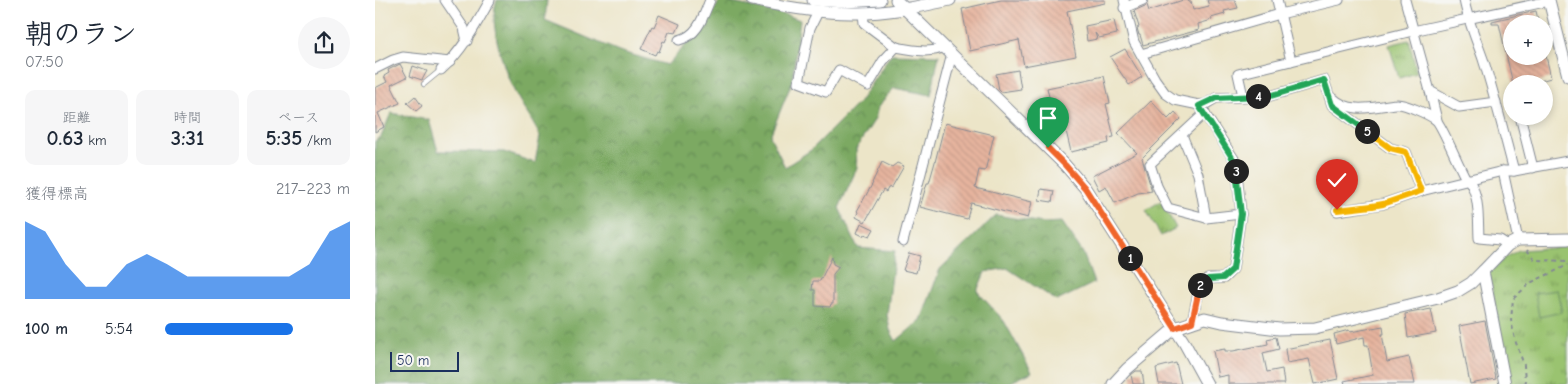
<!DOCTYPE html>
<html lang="ja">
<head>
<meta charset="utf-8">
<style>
	:root { --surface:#fff; --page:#f6f6f7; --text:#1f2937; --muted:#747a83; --accent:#1a73e8 }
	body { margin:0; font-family:"Comic Neue","Klee One",sans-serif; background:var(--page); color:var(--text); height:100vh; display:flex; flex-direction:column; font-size:19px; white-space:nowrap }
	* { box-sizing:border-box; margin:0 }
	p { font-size:16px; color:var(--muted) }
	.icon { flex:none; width:28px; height:28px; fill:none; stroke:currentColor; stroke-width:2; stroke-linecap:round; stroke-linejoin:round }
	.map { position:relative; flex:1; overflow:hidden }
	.details { display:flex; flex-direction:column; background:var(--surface); width:375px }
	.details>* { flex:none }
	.fabs { position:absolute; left:1128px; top:15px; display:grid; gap:10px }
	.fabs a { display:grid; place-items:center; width:50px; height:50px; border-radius:50%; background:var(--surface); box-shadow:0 2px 8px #0003; font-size:25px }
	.scale { position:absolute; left:15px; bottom:12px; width:69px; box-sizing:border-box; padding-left:5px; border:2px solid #1b2f5e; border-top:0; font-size:14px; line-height:18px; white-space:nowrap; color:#1b2f5e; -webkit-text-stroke:4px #f6f6f2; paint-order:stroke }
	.pin { position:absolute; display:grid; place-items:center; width:42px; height:42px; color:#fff; margin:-51px -21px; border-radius:50% 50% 50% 0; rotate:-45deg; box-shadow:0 0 5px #0007 }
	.pin .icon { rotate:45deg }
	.km { position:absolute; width:25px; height:25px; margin:-12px; border-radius:50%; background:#222; color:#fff; font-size:14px; line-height:25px; text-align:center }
	.round { display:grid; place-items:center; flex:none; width:52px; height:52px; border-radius:26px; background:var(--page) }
	.overview { display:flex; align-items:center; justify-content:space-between; height:85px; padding:0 25px }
	h1 { font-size:28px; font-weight:700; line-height:38px }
	.stats { display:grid; grid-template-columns:repeat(3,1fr); gap:8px; height:85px; padding:5px 25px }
	.stats div { display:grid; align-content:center; border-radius:10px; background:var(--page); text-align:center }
	.stats b { font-size:21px; font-weight:700 }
	.stats small { font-size:14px; font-weight:400 }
	.stats p { font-size:14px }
	.chart { height:140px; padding:10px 25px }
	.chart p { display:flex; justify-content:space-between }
	.chart svg { width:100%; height:90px; margin-top:5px; fill:var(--accent); opacity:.7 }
	ul { padding:0 25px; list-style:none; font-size:16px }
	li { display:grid; grid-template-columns:80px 60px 1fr; align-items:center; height:38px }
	li i { height:12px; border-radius:6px; background:var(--accent) }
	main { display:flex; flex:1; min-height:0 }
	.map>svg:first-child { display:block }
</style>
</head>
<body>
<main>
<section class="details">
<div class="overview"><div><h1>朝のラン</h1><p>07:50</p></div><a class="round"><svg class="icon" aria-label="share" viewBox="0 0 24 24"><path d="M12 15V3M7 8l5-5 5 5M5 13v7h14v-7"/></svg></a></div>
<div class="stats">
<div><p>距離</p><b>0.63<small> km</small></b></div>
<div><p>時間</p><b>3:31</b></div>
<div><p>ペース</p><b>5:35<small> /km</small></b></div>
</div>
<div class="chart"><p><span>獲得標高</span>217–223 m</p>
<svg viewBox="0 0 160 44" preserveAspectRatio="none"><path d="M0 44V6L10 11L20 27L30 38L40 38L50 27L60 22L70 27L80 33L90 33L100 33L110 33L120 33L130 33L140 27L150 11L160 6V44z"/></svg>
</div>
<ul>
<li><b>100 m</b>5:54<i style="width:69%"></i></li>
</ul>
</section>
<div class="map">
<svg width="1193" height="384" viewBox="0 0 1193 384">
	<defs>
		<pattern id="grass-tufts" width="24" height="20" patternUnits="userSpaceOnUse" patternTransform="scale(1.25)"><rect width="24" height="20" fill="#9ac36f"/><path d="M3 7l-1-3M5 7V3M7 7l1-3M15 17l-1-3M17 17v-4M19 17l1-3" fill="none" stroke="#7d9f5e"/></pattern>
		<pattern id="forest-crowns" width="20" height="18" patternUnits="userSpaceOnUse" patternTransform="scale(1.25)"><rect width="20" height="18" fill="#7ba962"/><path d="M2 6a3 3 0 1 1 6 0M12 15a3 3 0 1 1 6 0" fill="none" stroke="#648a54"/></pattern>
		<pattern id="building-back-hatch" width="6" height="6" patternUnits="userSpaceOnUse" patternTransform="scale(1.25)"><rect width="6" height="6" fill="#e6b49e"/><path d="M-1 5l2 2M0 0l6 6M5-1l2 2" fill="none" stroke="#c59b8a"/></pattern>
	</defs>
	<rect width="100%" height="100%" fill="#f6f6f2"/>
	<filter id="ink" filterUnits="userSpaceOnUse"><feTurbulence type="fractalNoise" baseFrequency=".02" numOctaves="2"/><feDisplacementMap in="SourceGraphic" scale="10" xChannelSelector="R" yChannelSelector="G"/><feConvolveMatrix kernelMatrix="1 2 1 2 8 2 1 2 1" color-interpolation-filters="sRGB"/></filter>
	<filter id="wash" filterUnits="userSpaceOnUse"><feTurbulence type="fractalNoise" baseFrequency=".0096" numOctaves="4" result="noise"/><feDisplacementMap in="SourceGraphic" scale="20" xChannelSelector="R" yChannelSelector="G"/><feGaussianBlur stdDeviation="1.12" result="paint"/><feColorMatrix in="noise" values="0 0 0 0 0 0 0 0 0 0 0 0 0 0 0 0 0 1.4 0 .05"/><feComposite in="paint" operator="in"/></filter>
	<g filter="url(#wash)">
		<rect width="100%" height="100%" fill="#ece5c8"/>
		<g fill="url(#grass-tufts)" stroke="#5a7966">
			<polygon points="1034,40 1042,73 1024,78 1014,45"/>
			<polygon points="786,201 801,228 786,236 771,210"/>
			<polygon points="1193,247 1193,384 1135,384 1114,273 1131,257 1144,250"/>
		</g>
		<path fill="url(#forest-crowns)" stroke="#4b6c60" d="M122 0H172L170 20 244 51 292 65 333 21 345 0 412 15 425 20 417 82 395 136 410 167 436 150 484 102 516 54 564 55 556 95 519 88 503 107 500 119 481 149 482 168 464 208 483 248 520 251 512 315 515 330 521 341 546 320 565 269 621 215 668 223 687 222 708 253 719 283 682 301 632 268 610 272 602 291 629 321 657 372 632 384H0V141L6 137 16 113 54 120 63 151 129 152 160 163 165 136C156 118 143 101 135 82 127 61 113 21 122 0Z"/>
		<polygon fill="#9ac36f" stroke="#5a7966" points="1182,290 1187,312 1164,317 1160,293"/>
		<g id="blocks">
			<g fill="url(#building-back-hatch)">
				<polygon points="626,0 730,0 730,3 692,11 701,56 649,66 644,40 595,51 587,9"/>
				<polygon points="808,0 813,0 814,2 816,2 818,10 834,6 832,0 860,0 863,8 849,11 850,14 836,18 837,20 823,24 824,30 768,45 765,35 764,35 762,28 764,27 759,11 772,5 774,11"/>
				<polygon points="1161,11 1164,24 1136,24 1136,56 1171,56 1176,78 1153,84 1138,84 1124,24 1117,24 1117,21"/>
				<polygon points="284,15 305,24 301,33 294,32 290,42 288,41 284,52 282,51 280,55 266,49 277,26 279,27"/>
				<polygon points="739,20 742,34 724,38 720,33 722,39 712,41 710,26"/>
				<polygon points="750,49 767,77 754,85 735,57"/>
				<polygon points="25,64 32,77 16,85 25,103 3,113 9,127 0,132 0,88 12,82 9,76 14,73 13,70"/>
				<polygon points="38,66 52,71 47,80 35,76"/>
				<polygon points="643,70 646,89 626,92 624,90 621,74"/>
				<polygon points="729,76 735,103 731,104 739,137 733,138 734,143 696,152 687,114 656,120 654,110 676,105 672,88"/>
				<polygon points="40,96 47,106 41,111 32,103"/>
				<polygon points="776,101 793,119 800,112 806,119 767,158 777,191 763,193 740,203 731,186 724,190 717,176 762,153 743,133"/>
				<polygon points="570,123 619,135 610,171 604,170 600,188 657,202 653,218 596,203 592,219 545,207 552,183 554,183 560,162"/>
				<polygon points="507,162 517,167 522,163 529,166 517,187 513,188 511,192 508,190 490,222 481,217 483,212 482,211 498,183 497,183"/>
				<polygon points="666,189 679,191 677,202 664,200"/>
				<polygon points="486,223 499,229 495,236 489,234 488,236 482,233"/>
				<polygon points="534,253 545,256 541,273 528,270"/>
				<polygon points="457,257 458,264 464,267 458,274 458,304 456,304 455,307 440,306 440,290 437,290 438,281 445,281"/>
				<polygon points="1056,309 1061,333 1033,338 1030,314"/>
				<polygon points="1110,321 1121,379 1095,384 1084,326"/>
				<polygon points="1008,326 1009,334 1007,334 1012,362 1034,357 1040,384 970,384 969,381 998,375 993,345 990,345 989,337 961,344 959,334 974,330 975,332"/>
				<polygon points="901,337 904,349 888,353 892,372 907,369 909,384 853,384 853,375 843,377 838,351 850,349 850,351 858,351 893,344 892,339"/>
				<polygon points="955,340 963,379 940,384 934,359 912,363 910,349"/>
				<polygon points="801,363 806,384 784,384 781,368"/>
				<polygon points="761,371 767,371 769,384 758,384 756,375"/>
			</g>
		</g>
	</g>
	<g filter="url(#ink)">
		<use href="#blocks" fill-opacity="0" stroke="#848a93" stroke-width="1"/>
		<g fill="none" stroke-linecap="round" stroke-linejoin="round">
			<g stroke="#848a93" stroke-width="6">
				<polyline id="service" points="49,84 66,70"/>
			</g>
			<g stroke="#848a93" stroke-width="11">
				<g id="minor">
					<polyline points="70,0 89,28 92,41"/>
					<polyline points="749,0 759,42 780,79 790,93 800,100 824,105 831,104 841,98 895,96 949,80 957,105 1015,148 1031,152 1046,191"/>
					<polyline points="902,0 916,61 1038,31 1174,1"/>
					<polyline points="1030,0 1055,91 1084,107 1121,102"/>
					<path d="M1089 0C1093 21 1101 39 1108 59 1120 96 1129 134 1139 171"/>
					<polyline points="749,8 768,0"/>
					<polyline points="441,11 441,16 435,28 424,82 451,92 464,70 493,86 508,61 521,47 489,23 488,13"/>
					<path d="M304 40C323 36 328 17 335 0"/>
					<path d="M521 47C537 50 554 54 570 47"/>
					<polyline points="766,54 905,14 964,0"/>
					<polyline points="0,69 18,60 28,57 75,62"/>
					<path d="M66 70C88 50 101 25 115 0"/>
					<polyline points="1055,91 1062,120"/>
					<polyline points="868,96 863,74 916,61"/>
					<path d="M958 98C976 115 1000 106 1021 104 1029 103 1055 115 1061 120 1067 125 1085 169 1091 179"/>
					<polyline points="830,113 775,164 782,186 793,208 831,218 866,214"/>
					<polyline points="1145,116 1158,168"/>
					<polyline points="807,135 823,174 831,218"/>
					<polyline points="1128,171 1143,240"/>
					<path d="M1093 179C1105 195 1103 219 1104 238L1125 240 1133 245"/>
					<polyline points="962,211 1008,204 1046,191 1128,171 1139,171 1193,161"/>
					<polyline points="528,242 577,54"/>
					<polyline points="817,322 825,284 833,279 849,278 858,269 866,214 861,162 824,105"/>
				</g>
			</g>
			<g stroke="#848a93" stroke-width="13">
				<g id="tertiary">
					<path d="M377 0C409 7 443 13 476 13 509 14 542 7 575 0"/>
					<polyline points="438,0 470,2 505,0"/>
					<polyline points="521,0 690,165 710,188 810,344 832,384"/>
					<polyline points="1174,0 1193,76"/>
					<polyline points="738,384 752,369 800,328 830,318 847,322 904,329 940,328 1063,298 1083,291 1096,283 1108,271"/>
					<polyline points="1130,384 1108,271 1133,245 1143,240 1193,239"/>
				</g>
			</g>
			<g stroke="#848a93" stroke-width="2" stroke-dasharray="4 4" stroke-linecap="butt">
				<polyline points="1152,250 1160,260 1193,261"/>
				<polyline points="1150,384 1149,365 1140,340 1136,320 1138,299 1155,283 1193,265"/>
			</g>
			<use href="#service" stroke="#fff" stroke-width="4.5"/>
			<use href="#minor" stroke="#fff" stroke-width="9"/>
			<use href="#tertiary" stroke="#fff" stroke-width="11"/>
		</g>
	</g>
	<g fill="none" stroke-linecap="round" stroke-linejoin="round" filter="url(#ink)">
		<g stroke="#fff" stroke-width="10">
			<polyline id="split-1" points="673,148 690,165 710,188 755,258"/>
		</g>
		<g stroke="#fff" stroke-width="10">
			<polyline id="split-2" points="755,258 800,328 817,322 825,285"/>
		</g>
		<g stroke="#fff" stroke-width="10">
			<polyline id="split-3" points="825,285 833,279 848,278 858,269 866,214 861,171"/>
		</g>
		<g stroke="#fff" stroke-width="10">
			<polyline id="split-4" points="861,171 860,162 824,106 841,98 883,96"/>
		</g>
		<g stroke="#fff" stroke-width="10">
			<polyline id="split-5" points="883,96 895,96 949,80 957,105 992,131"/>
		</g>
		<g stroke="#fff" stroke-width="10">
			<polyline id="split-6" points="992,131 1015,148 1031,152 1046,191 1008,204 997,206"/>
		</g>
		<g stroke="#fff" stroke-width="10">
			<polyline id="split-7" points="962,210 997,206"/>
		</g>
		<use href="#split-1" stroke="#f0652b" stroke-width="6"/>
		<use href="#split-2" stroke="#f0652b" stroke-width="6"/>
		<use href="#split-3" stroke="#22a559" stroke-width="6"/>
		<use href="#split-4" stroke="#22a559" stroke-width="6"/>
		<use href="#split-5" stroke="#22a559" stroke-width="6"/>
		<use href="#split-6" stroke="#f5b400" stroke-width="6"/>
		<use href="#split-7" stroke="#f5b400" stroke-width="6"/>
	</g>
</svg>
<div class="fabs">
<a>+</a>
<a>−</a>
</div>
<div class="scale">50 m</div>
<div class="pin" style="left:673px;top:148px;background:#1e9e55"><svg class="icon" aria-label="arrive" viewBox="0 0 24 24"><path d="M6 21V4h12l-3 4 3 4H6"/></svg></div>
<div class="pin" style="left:962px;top:210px;background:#d93025"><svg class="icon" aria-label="check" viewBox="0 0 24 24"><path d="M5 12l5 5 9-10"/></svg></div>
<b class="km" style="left:755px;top:258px">1</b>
<b class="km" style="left:825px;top:285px">2</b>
<b class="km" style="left:861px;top:171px">3</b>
<b class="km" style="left:883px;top:96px">4</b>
<b class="km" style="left:992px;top:131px">5</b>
</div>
</main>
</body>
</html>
